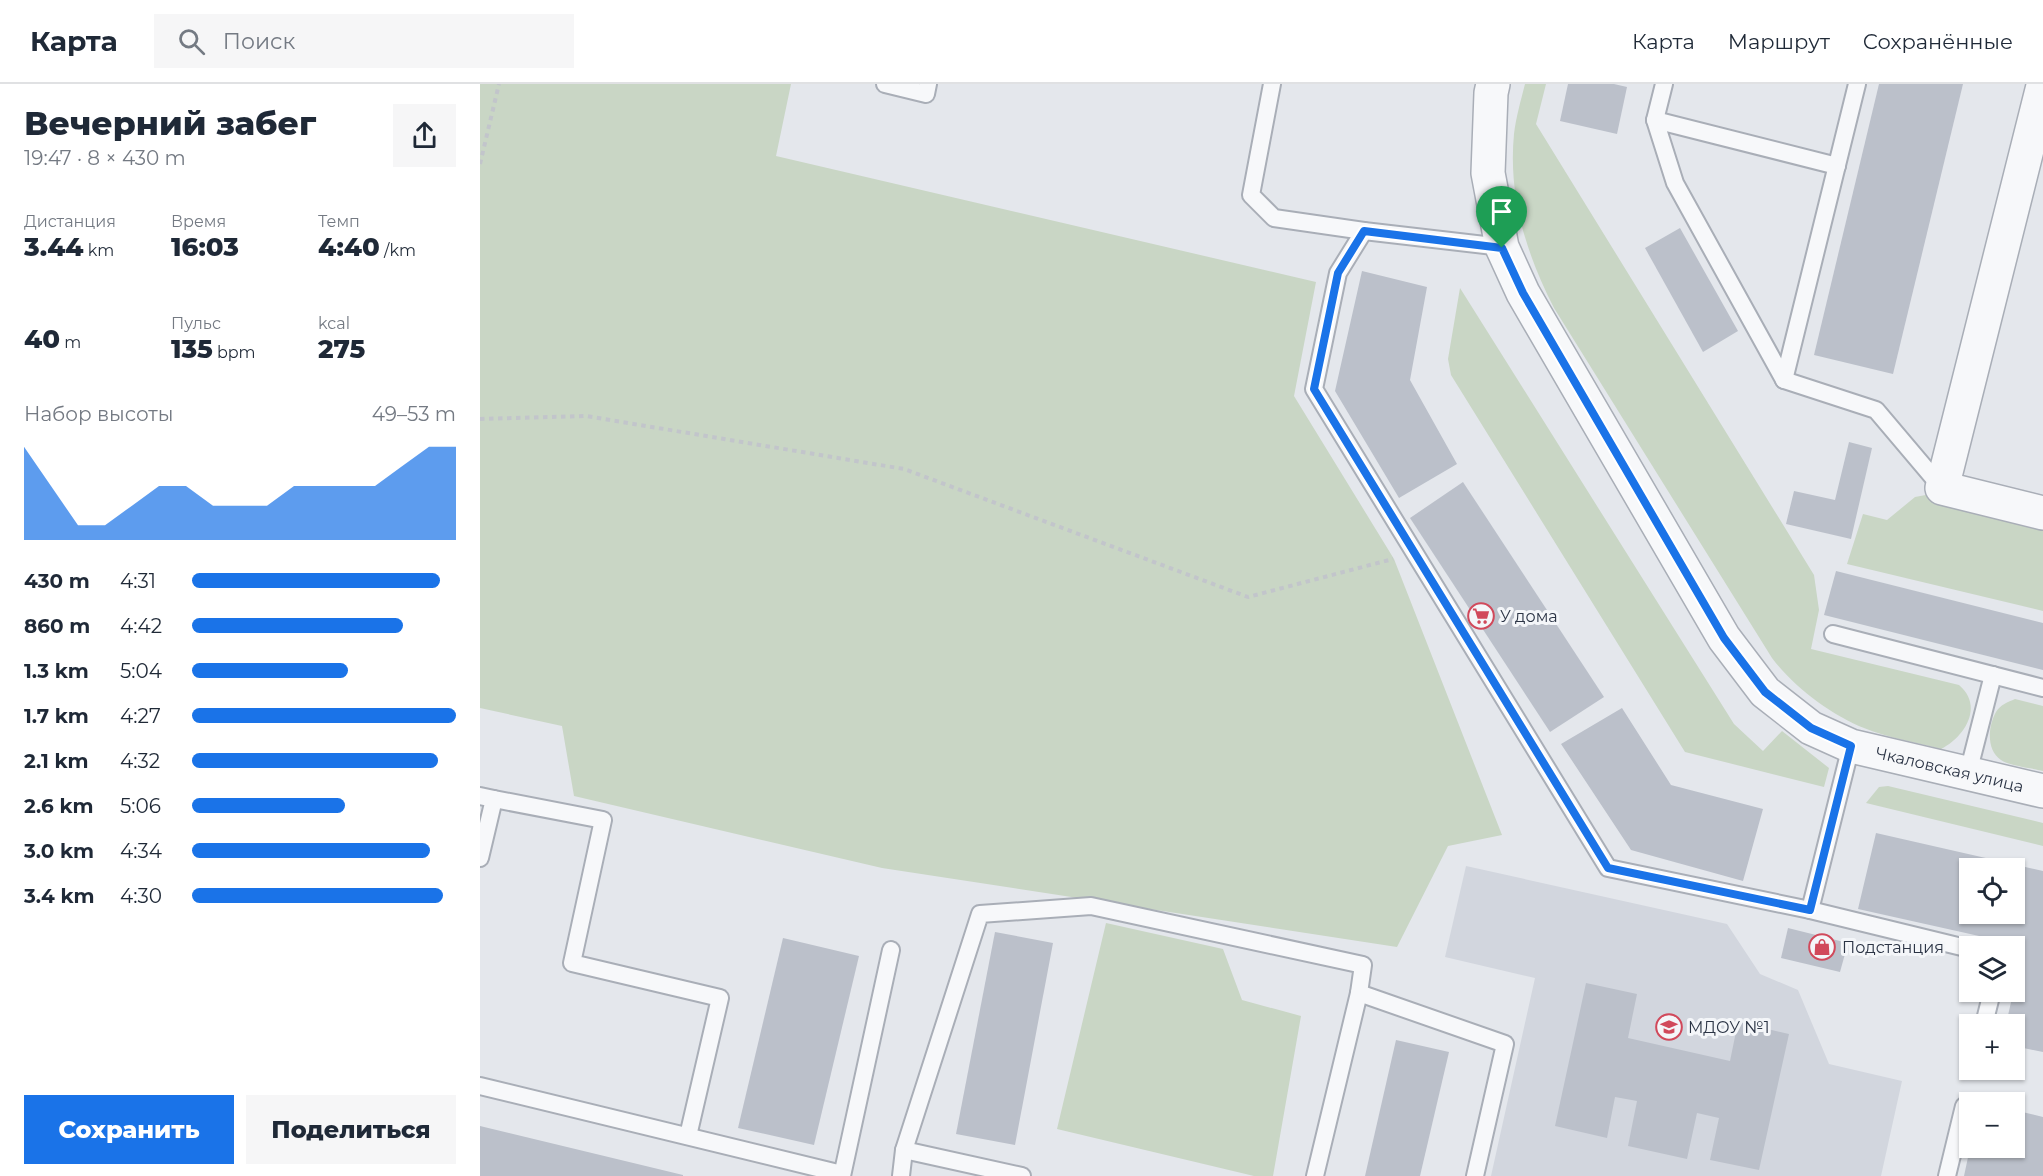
<!DOCTYPE html>
<html lang="ru">
<head>
<meta charset="utf-8">
<style>
	:root { --surface:#fff; --page:#f6f6f7; --text:#1f2937; --muted:#747a83; --line:#e0e1e3; --accent:#1a73e8 }
	body { margin:0; font-family:Montserrat,sans-serif; background:var(--page); color:var(--text); height:100vh; display:flex; flex-direction:column; font-size:22px; white-space:nowrap }
	* { box-sizing:border-box; margin:0 }
	p { font-size:20px; color:var(--muted) }
	.icon { flex:none; width:33px; height:33px; fill:none; stroke:currentColor; stroke-width:2; stroke-linecap:round; stroke-linejoin:round }
	.map { position:relative; flex:1; overflow:hidden }
	.sheet { display:flex; flex-direction:column; background:var(--surface); width:480px }
	.sheet>* { flex:none }
	.fabs { position:absolute; left:1479px; top:774px; display:grid; gap:12px }
	.fabs a { display:grid; place-items:center; width:66px; height:66px; border-radius:0px; background:var(--surface); box-shadow:0 2px 4px #0004; font-size:30px }
	.pin { position:absolute; display:grid; place-items:center; width:51px; height:51px; color:#fff; margin:-62px -26px; border-radius:50% 50% 50% 0; rotate:-45deg; box-shadow:0 0 6px #0007 }
	.pin .icon { rotate:45deg }
	.round { display:grid; place-items:center; flex:none; width:63px; height:63px; border-radius:0px; background:var(--page) }
	.head { display:flex; align-items:center; justify-content:space-between; height:102px; padding:0 24px }
	h1 { font-size:33px; font-weight:800; line-height:45px }
	.metrics { display:grid; grid-template-columns:repeat(3,1fr); gap:9px; height:102px; padding:6px 24px }
	.metrics div { display:grid; align-content:center }
	.metrics b { font-size:26px; font-weight:800 }
	.metrics small { font-size:16px; font-weight:400 }
	.metrics p { font-size:16px }
	.chart { height:168px; padding:12px 24px }
	.chart p { display:flex; justify-content:space-between }
	.chart svg { width:100%; height:108px; margin-top:6px; fill:var(--accent); opacity:.7 }
	.button { display:flex; gap:12px; margin-top:auto; padding:12px 24px }
	.button a { flex:1; height:69px; border-radius:0px; background:var(--accent); color:#fff; font-size:24px; font-weight:800; line-height:69px; text-align:center }
	.button a+a { background:var(--page); color:var(--text) }
	ul { padding:0 24px; list-style:none; font-size:20px }
	li { display:grid; grid-template-columns:96px 72px 1fr; align-items:center; height:45px }
	li i { height:15px; border-radius:8px; background:var(--accent) }
	header { display:flex; align-items:center; gap:36px; box-sizing:border-box; height:84px; padding:0 30px; background:var(--surface); border-bottom:2px solid var(--line) }
	header strong { font-size:28px }
	nav { display:flex; gap:33px; margin-inline-start:auto; font-size:21px }
	.search { width:420px; height:54px; background:var(--page); display:flex; align-items:center; gap:15px; box-sizing:border-box; padding:0 21px; border-radius:0px; color:var(--muted); font-size:22px }
	main { display:flex; flex:1; min-height:0 }
	.map>svg:first-child { display:block }
</style>
</head>
<body>
<header>
<strong>Карта</strong>
<div class="search"><svg class="icon" aria-label="search" viewBox="0 0 24 24"><circle cx="10" cy="10" r="6"/><path d="M15 15l6 6"/></svg>Поиск</div>
<nav><a>Карта</a><a>Маршрут</a><a>Сохранённые</a></nav>
</header>
<main>
<section class="sheet">
<div class="head"><div><h1>Вечерний забег</h1><p>19:47 · 8 × 430 m</p></div><a class="round"><svg class="icon" aria-label="share" viewBox="0 0 24 24"><path d="M12 15V3M7 8l5-5 5 5M5 13v7h14v-7"/></svg></a></div>
<div class="metrics">
<div><p>Дистанция</p><b>3.44<small> km</small></b></div>
<div><p>Время</p><b>16:03</b></div>
<div><p>Темп</p><b>4:40<small> /km</small></b></div>
</div>
<div class="metrics">
<div><b>40<small> m</small></b></div>
<div><p>Пульс</p><b>135<small> bpm</small></b></div>
<div><p>kcal</p><b>275</b></div>
</div>
<div class="chart"><p><span>Набор высоты</span>49–53 m</p>
<svg viewBox="0 0 160 44" preserveAspectRatio="none"><path d="M0 44V6L10 22L20 38L30 38L40 30L50 22L60 22L70 30L80 30L90 30L100 22L110 22L120 22L130 22L140 14L150 6L160 6V44z"/></svg>
</div>
<ul>
<li><b>430 m</b>4:31<i style="width:94%"></i></li>
<li><b>860 m</b>4:42<i style="width:80%"></i></li>
<li><b>1.3 km</b>5:04<i style="width:59%"></i></li>
<li><b>1.7 km</b>4:27<i style="width:100%"></i></li>
<li><b>2.1 km</b>4:32<i style="width:93%"></i></li>
<li><b>2.6 km</b>5:06<i style="width:58%"></i></li>
<li><b>3.0 km</b>4:34<i style="width:90%"></i></li>
<li><b>3.4 km</b>4:30<i style="width:95%"></i></li>
</ul>
<div class="button"><a>Сохранить</a><a>Поделиться</a></div>
</section>
<div class="map">
<svg width="1563" height="1092" viewBox="0 0 1563 1092">
	<rect width="100%" height="100%" fill="#e4e7ec"/>
	<polygon fill="#d2d6de" points="986,782 1247,840 1280,890 1318,906 1349,980 1422,997 1401,1092 1011,1092 1055,894 965,873"/>
	<g fill="#c9d6c5">
		<polygon points="0,0 311,0 296,72 836,198 814,312 914,475 1022,751 968,762 917,863 402,784 94,712 82,642 0,624"/>
		<path d="M1045 0H1066L1056 40 1334 491 1339 526 1331 565 1479 601C1504 622 1485 653 1461 665 1436 658 1408 654 1384 644 1351 631 1313 602 1292 574L1074 224C1046 169 1028 112 1034 50 1036 33 1041 16 1045 0Z"/>
		<polygon points="980,204 1254,640 1283,667 1302,647 1349,684 1344,703 1205,668 971,291 968,275"/>
		<polygon points="1451,410 1563,442 1563,527 1367,480 1383,430 1407,436 1435,413"/>
		<path d="M1535 615 1563 622V687C1552 684 1530 682 1521 676 1506 666 1508 642 1516 628 1520 621 1528 618 1535 615Z"/>
		<polygon points="1408,702 1563,739 1563,762 1386,719 1399,703"/>
		<polygon points="626,839 743,865 762,916 821,932 793,1092 774,1092 577,1045"/>
	</g>
	<g fill="#bbc0ca" fill-rule="evenodd">
		<polygon points="1088,0 1134,0 1147,3 1137,50 1080,37"/>
		<polygon points="1399,0 1483,0 1413,290 1334,271"/>
		<polygon points="1200,144 1258,247 1223,268 1165,164"/>
		<polygon points="882,187 947,203 930,296 977,380 919,414 855,307"/>
		<polygon points="1369,358 1392,364 1371,455 1306,440 1314,407 1355,416"/>
		<polygon points="983,398 1124,613 1070,648 930,434"/>
		<polygon points="1356,487 1563,539 1563,586 1344,531"/>
		<polygon points="1142,624 1191,701 1283,725 1263,797 1151,766 1081,660"/>
		<path d="M1396 749 1563 787V968L1534 962V940H1526L1544 862 1378 825ZM1490 784H1534V830H1490Z"/>
		<polygon points="1308,844 1368,859 1360,888 1301,874"/>
		<polygon points="515,848 573,859 535,1061 476,1050"/>
		<polygon points="303,854 379,872 334,1061 258,1044"/>
		<polygon points="1106,899 1157,910 1148,954 1250,977 1258,938 1309,950 1279,1086 1230,1076 1239,1034 1217,1029 1207,1075 1148,1062 1157,1017 1135,1013 1127,1054 1075,1042"/>
		<polygon points="916,956 969,968 940,1092 885,1092"/>
		<polygon points="1534,1026 1563,1033 1563,1092 1484,1092 1490,1064 1534,1064"/>
		<polygon points="0,1042 203,1091 203,1092 0,1092"/>
	</g>
	<g fill="none" stroke-linecap="round" stroke-linejoin="round">
		<g stroke="#a9aeb7" stroke-width="20">
			<g id="service">
				<polyline points="405,0 446,10 448,0"/>
				<polyline points="792,0 771,111 794,134 884,147"/>
				<polyline points="1184,0 1175,36 1195,99 1304,296 1396,326 1462,404"/>
				<polyline points="1175,36 1357,82"/>
				<polyline points="1022,163 884,147 858,189 834,305 1128,784 1330,826 1371,662"/>
				<polyline points="1304,296 1377,0"/>
				<polyline points="1353,550 1563,604"/>
				<polyline points="1488,689 1513,591"/>
				<polyline points="0,712 14,715 0,774"/>
				<polyline points="14,715 123,736 92,879 240,914 208,1052"/>
				<polyline points="1330,826 1490,865"/>
				<polyline points="879,909 1025,960 995,1092"/>
				<polyline points="1504,940 1512,908"/>
				<polyline points="0,1002 362,1090"/>
				<polyline points="424,1066 542,1092"/>
				<polyline points="362,1092 411,866"/>
				<polyline points="421,1092 424,1066 500,830 611,822 883,881 879,909 835,1092"/>
				<polyline points="1467,1092 1484,1022"/>
			</g>
		</g>
		<g stroke="#a9aeb7" stroke-width="36">
			<polyline id="minor" points="1563,2 1462,404 1563,429"/>
		</g>
		<g stroke="#a9aeb7" stroke-width="36">
			<g id="tertiary">
				<path id="s1" d="M1013 0 1011 9 1008 89 1022 163 1043 209 1244 554 1285 608 1331 644 1371 662 1563 707"/>
			</g>
		</g>
		<g stroke="#c2c5cb" stroke-width="4" stroke-dasharray="4.5 4.5" stroke-linecap="butt">
			<polyline points="0,80 19,0"/>
			<polyline points="0,335 106,332 424,385 768,513 913,475"/>
		</g>
		<use href="#service" stroke="#f7f8fa" stroke-width="16"/>
		<use href="#minor" stroke="#f7f8fa" stroke-width="33"/>
		<use href="#tertiary" stroke="#f7f8fa" stroke-width="33"/>
	</g>
	<g fill="none" stroke-linecap="round" stroke-linejoin="round">
		<g stroke="#fff" stroke-width="12">
			<polygon id="route" points="884,147 1022,164 1043,209 1244,554 1285,608 1331,644 1371,662 1330,826 1128,784 834,305 858,189"/>
		</g>
		<use href="#route" stroke="#1a73e8" stroke-width="8"/>
	</g>
	<defs>
		<g id="supermarket-ring" transform="scale(1.35)"><circle r="9.5" fill="#f4f6f9" stroke="#d1495b" stroke-width="1.5"/><path d="M-6-5.5h2.5l.6 2H6L4.5 2H-2.5L-4.4-4H-6ZM-1.5 3.2a1.3 1.3 0 1 0 .1 0ZM3 3.2a1.3 1.3 0 1 0 .1 0Z" fill="#d1495b"/></g>
		<g id="shop-ring" transform="scale(1.35)"><circle r="9.5" fill="#f4f6f9" stroke="#d1495b" stroke-width="1.5"/><path d="M-5-2.5h2.3a2.7 3.5 0 0 1 5.4 0H5L5.5 6h-11ZM-1.5-2.5h3a1.5 2.3 0 0 0-3 0Z" fill="#d1495b"/></g>
		<g id="school-ring" transform="scale(1.35)"><circle r="9.5" fill="#f4f6f9" stroke="#d1495b" stroke-width="1.5"/><path d="M0-5L7-2L0 1L-7-2ZM-4 1L0 2.5L4 1V4Q0 6-4 4Z" fill="#d1495b"/></g>
	</defs>
	<g fill-rule="evenodd">
		<use href="#supermarket-ring" x="1001" y="532"/>
		<use href="#shop-ring" x="1342" y="863"/>
		<use href="#school-ring" x="1189" y="943"/>
	</g>
	<g text-anchor="middle" stroke-width="6" stroke-linejoin="round" paint-order="stroke">
		<g font-size="16" fill="#2b3445" stroke="#f4f6f9" text-anchor="start">
			<text x="1020" y="538">У дома</text>
			<text x="1362" y="869">Подстанция</text>
			<text x="1208" y="949">МДОУ №1</text>
		</g>
		<g font-size="16" fill="#2b3445" stroke="#f4f6f9">
			<text dy="6" stroke="none"><textPath href="#s1" startOffset="886">Чкаловская улица</textPath></text>
		</g>
	</g>
</svg>
<div class="fabs">
<a><svg class="icon" aria-label="locate" viewBox="0 0 24 24"><circle cx="12" cy="12" r="6"/><path d="M12 2v4M12 18v4M2 12h4M18 12h4"/></svg></a>
<a><svg class="icon" aria-label="layers" viewBox="0 0 24 24"><path d="M12 4l9 5-9 5-9-5zM3 14l9 5 9-5"/></svg></a>
<a>+</a>
<a>−</a>
</div>
<div class="pin" style="left:1022px;top:164px;background:#1e9e55"><svg class="icon" aria-label="arrive" viewBox="0 0 24 24"><path d="M6 21V4h12l-3 4 3 4H6"/></svg></div>
</div>
</main>
</body>
</html>
